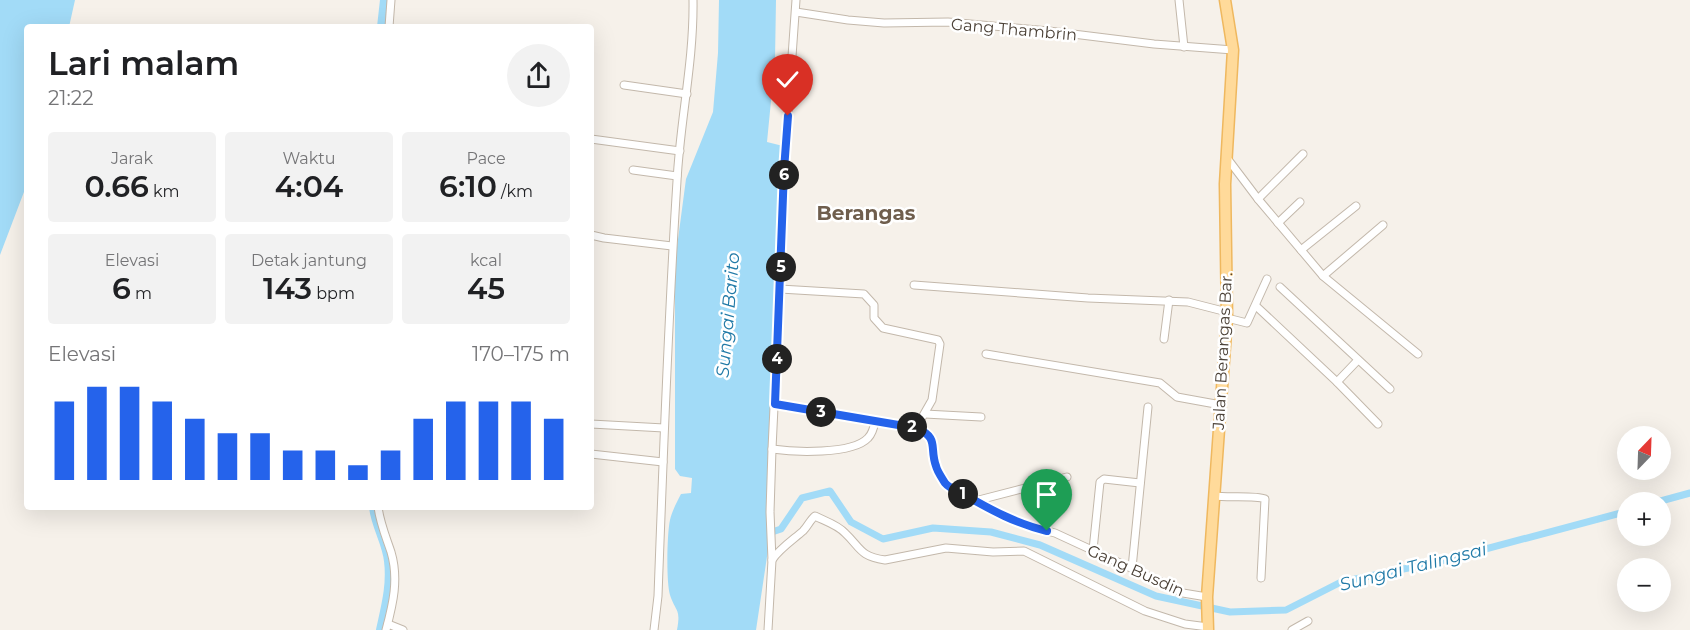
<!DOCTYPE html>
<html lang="id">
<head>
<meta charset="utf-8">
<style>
	:root { --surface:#fff; --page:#f2f2f2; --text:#202124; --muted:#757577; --accent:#2563eb }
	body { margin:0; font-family:Montserrat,sans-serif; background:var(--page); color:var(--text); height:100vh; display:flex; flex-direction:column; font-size:22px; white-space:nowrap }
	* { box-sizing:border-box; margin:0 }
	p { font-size:20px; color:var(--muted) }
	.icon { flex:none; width:33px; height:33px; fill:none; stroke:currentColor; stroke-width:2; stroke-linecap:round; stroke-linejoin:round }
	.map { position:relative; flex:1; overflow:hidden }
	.sheet { position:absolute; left:24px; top:24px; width:570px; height:486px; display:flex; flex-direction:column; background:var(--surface); border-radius:6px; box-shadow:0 6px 24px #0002 }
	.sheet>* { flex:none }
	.needle { width:39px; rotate:23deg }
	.buttons { position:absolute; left:1617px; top:426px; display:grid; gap:12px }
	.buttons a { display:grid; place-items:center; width:54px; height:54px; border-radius:50%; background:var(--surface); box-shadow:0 6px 24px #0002; font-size:30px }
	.pin { position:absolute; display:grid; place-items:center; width:51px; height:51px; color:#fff; margin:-62px -26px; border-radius:50% 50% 50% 0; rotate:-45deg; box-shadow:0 0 6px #0007 }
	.pin .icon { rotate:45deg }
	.km { position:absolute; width:30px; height:30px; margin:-15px; border-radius:50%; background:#222; color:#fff; font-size:16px; line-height:30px; text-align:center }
	.round { display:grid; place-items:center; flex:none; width:63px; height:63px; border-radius:32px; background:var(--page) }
	.headline { display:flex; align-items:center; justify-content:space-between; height:102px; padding:0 24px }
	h1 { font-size:33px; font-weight:600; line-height:45px }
	.metrics { display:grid; grid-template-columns:repeat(3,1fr); gap:9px; height:102px; padding:6px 24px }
	.metrics div { display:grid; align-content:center; border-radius:6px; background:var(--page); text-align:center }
	.metrics b { font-size:30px; font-weight:600 }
	.metrics small { font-size:16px; font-weight:400 }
	.metrics p { font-size:16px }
	.chart { height:168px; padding:12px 24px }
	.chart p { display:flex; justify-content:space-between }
	.chart svg { width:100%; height:108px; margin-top:6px; stroke:var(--accent); stroke-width:6 }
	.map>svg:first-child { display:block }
</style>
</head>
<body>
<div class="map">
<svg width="1690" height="630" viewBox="0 0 1690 630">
	<rect width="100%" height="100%" fill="#f6f1ea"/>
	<g fill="#a2dbf7">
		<polygon points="0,0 75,0 69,27 27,27 27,184 0,255"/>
		<path d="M719 0H776L775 60 767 142 783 146 776 263 778 300 774 313 768 550 756 630H677C681 608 676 613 670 595 666 582 667 533 670 520 672 511 677 502 681 494L691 493 692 478 680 476 675 469V262L686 179 713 112 718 53Z"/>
	</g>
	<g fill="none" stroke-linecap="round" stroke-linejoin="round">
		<g stroke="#a2dbf7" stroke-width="7">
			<polyline points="1657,502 1690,493"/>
			<polyline points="766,534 781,529 802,498 830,491 851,522 883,539 933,528 991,532 1040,545 1156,596 1230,612 1286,610 1341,582 1437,562 1628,511"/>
		</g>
		<g stroke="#a2dbf7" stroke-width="10">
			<polyline points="382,27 385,0"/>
			<path d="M374 507C376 526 387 542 389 561 392 585 386 607 381 630"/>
		</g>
		<g stroke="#c3b8ab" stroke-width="9">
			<g id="street">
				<polyline points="1179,0 1184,47"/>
				<polyline points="796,12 848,20 884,23 948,22 1049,31 1154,44 1233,50"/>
				<polyline points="389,27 391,0"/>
				<polyline points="624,85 687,94"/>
				<polyline points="591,139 680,151"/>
				<polyline points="1227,158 1258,199 1323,276 1418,354"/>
				<polyline points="633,170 677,176"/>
				<polyline points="1258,199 1303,154"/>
				<polyline points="1278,223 1300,202"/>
				<polyline points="591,235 604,238 672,246"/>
				<polyline points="1301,250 1356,206"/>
				<polyline points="1323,276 1383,225"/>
				<polyline points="914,285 1088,298 1188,302 1227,312"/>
				<polyline points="1280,287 1390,389"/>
				<polyline points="780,289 864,294 874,305 874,318 883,328 938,340 940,344 932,400 916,428"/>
				<polyline points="1256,306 1337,382 1378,424"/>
				<polyline points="1227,318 1247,323 1267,279"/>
				<polyline points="1164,339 1169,300"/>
				<polyline points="986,354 1160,383 1177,397 1221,405"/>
				<polyline points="1337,382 1358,360"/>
				<polyline points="775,404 916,428 931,437 935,466 950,488 1024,525 1055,533 1159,581 1183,593 1207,597"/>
				<polyline points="925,414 981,417"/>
				<polyline points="591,424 664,428"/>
				<path d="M772 449C793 452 852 455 868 438 872 434 874 427 875 421"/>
				<polyline points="591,454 663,462"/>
				<path d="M1214 496C1228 498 1255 495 1265 499L1261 578"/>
				<polyline points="975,501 1067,477"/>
				<path d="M378 507C380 523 386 537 391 552 399 579 393 604 386 630"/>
				<polyline points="1093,550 1100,482 1104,479 1140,483"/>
				<path d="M772 560C779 549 794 539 803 531 808 526 810 520 815 516 825 521 838 525 845 533 861 548 859 556 885 560L946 548 993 552 1024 551 1145 611 1185 624 1208 627"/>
				<polyline points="1132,568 1148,407"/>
				<polyline points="388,624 403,630"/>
				<path d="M654 630 658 596C663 458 668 320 677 181 680 121 694 61 693 0"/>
				<polyline points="768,630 772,560 770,512 772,449 783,219 784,169 796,0"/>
				<polyline points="1292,630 1308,621"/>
			</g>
		</g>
		<g stroke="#efb85f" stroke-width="13">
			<polyline id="primary" points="1208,630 1207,597 1227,318 1225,184 1233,50 1225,0"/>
		</g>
		<use href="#street" stroke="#fff" stroke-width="7"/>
		<use href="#primary" stroke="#ffda9a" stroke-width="10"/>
	</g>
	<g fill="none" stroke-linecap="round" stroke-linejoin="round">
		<g stroke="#fff" stroke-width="12">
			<path id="route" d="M788 116 784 170 775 404 916 428C940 438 929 447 936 466 937 471 942 478 945 483 950 489 958 491 965 495 991 510 1017 524 1047 531"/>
		</g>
		<use href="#route" stroke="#2563eb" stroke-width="8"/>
	</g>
	<g text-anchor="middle" stroke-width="5" stroke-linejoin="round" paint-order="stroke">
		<g font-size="16" fill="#4b4137" stroke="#fff">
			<text transform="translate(1014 29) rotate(5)" y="6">Gang Thambrin</text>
			<text transform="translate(1222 351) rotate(-87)" y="6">Jalan Berangas Bar.</text>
			<text transform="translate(1136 570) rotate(24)" y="6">Gang Busdin</text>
		</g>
		<g font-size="18" font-style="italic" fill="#217aa7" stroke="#fff">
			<text transform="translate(728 315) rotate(-85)" y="6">Sungai Barito</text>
			<text transform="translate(1413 567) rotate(-14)" y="6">Sungai Talingsai</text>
		</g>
		<g font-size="20" font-weight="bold" fill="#6f5e4d" stroke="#fff">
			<text x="866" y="220">Berangas</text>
		</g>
	</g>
</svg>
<div class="buttons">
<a><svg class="needle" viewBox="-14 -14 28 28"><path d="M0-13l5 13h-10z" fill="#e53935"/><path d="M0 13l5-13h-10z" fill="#757577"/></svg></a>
<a>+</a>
<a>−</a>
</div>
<div class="pin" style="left:1047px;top:531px;background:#1e9e55"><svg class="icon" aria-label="arrive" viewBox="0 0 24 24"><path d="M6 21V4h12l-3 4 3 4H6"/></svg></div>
<div class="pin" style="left:788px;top:116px;background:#d93025"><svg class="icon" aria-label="check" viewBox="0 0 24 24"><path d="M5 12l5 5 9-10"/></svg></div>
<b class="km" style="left:963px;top:494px">1</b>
<b class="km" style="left:912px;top:427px">2</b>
<b class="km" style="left:821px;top:412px">3</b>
<b class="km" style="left:777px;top:359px">4</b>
<b class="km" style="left:781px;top:267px">5</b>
<b class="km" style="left:784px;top:175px">6</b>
<section class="sheet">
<div class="headline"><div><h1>Lari malam</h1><p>21:22</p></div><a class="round"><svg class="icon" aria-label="share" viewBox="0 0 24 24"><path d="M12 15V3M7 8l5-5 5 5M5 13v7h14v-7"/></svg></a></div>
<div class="metrics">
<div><p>Jarak</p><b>0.66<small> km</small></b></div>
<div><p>Waktu</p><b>4:04</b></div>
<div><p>Pace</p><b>6:10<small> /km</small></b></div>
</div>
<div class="metrics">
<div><p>Elevasi</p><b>6<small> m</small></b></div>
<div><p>Detak jantung</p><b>143<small> bpm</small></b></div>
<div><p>kcal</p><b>45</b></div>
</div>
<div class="chart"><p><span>Elevasi</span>170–175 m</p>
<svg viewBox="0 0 160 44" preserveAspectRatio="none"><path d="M5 44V12M15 44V6M25 44V6M35 44V12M45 44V19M55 44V25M65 44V25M75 44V32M85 44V32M95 44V38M105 44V32M115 44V19M125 44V12M135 44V12M145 44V12M155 44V19"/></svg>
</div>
</section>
</div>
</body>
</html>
